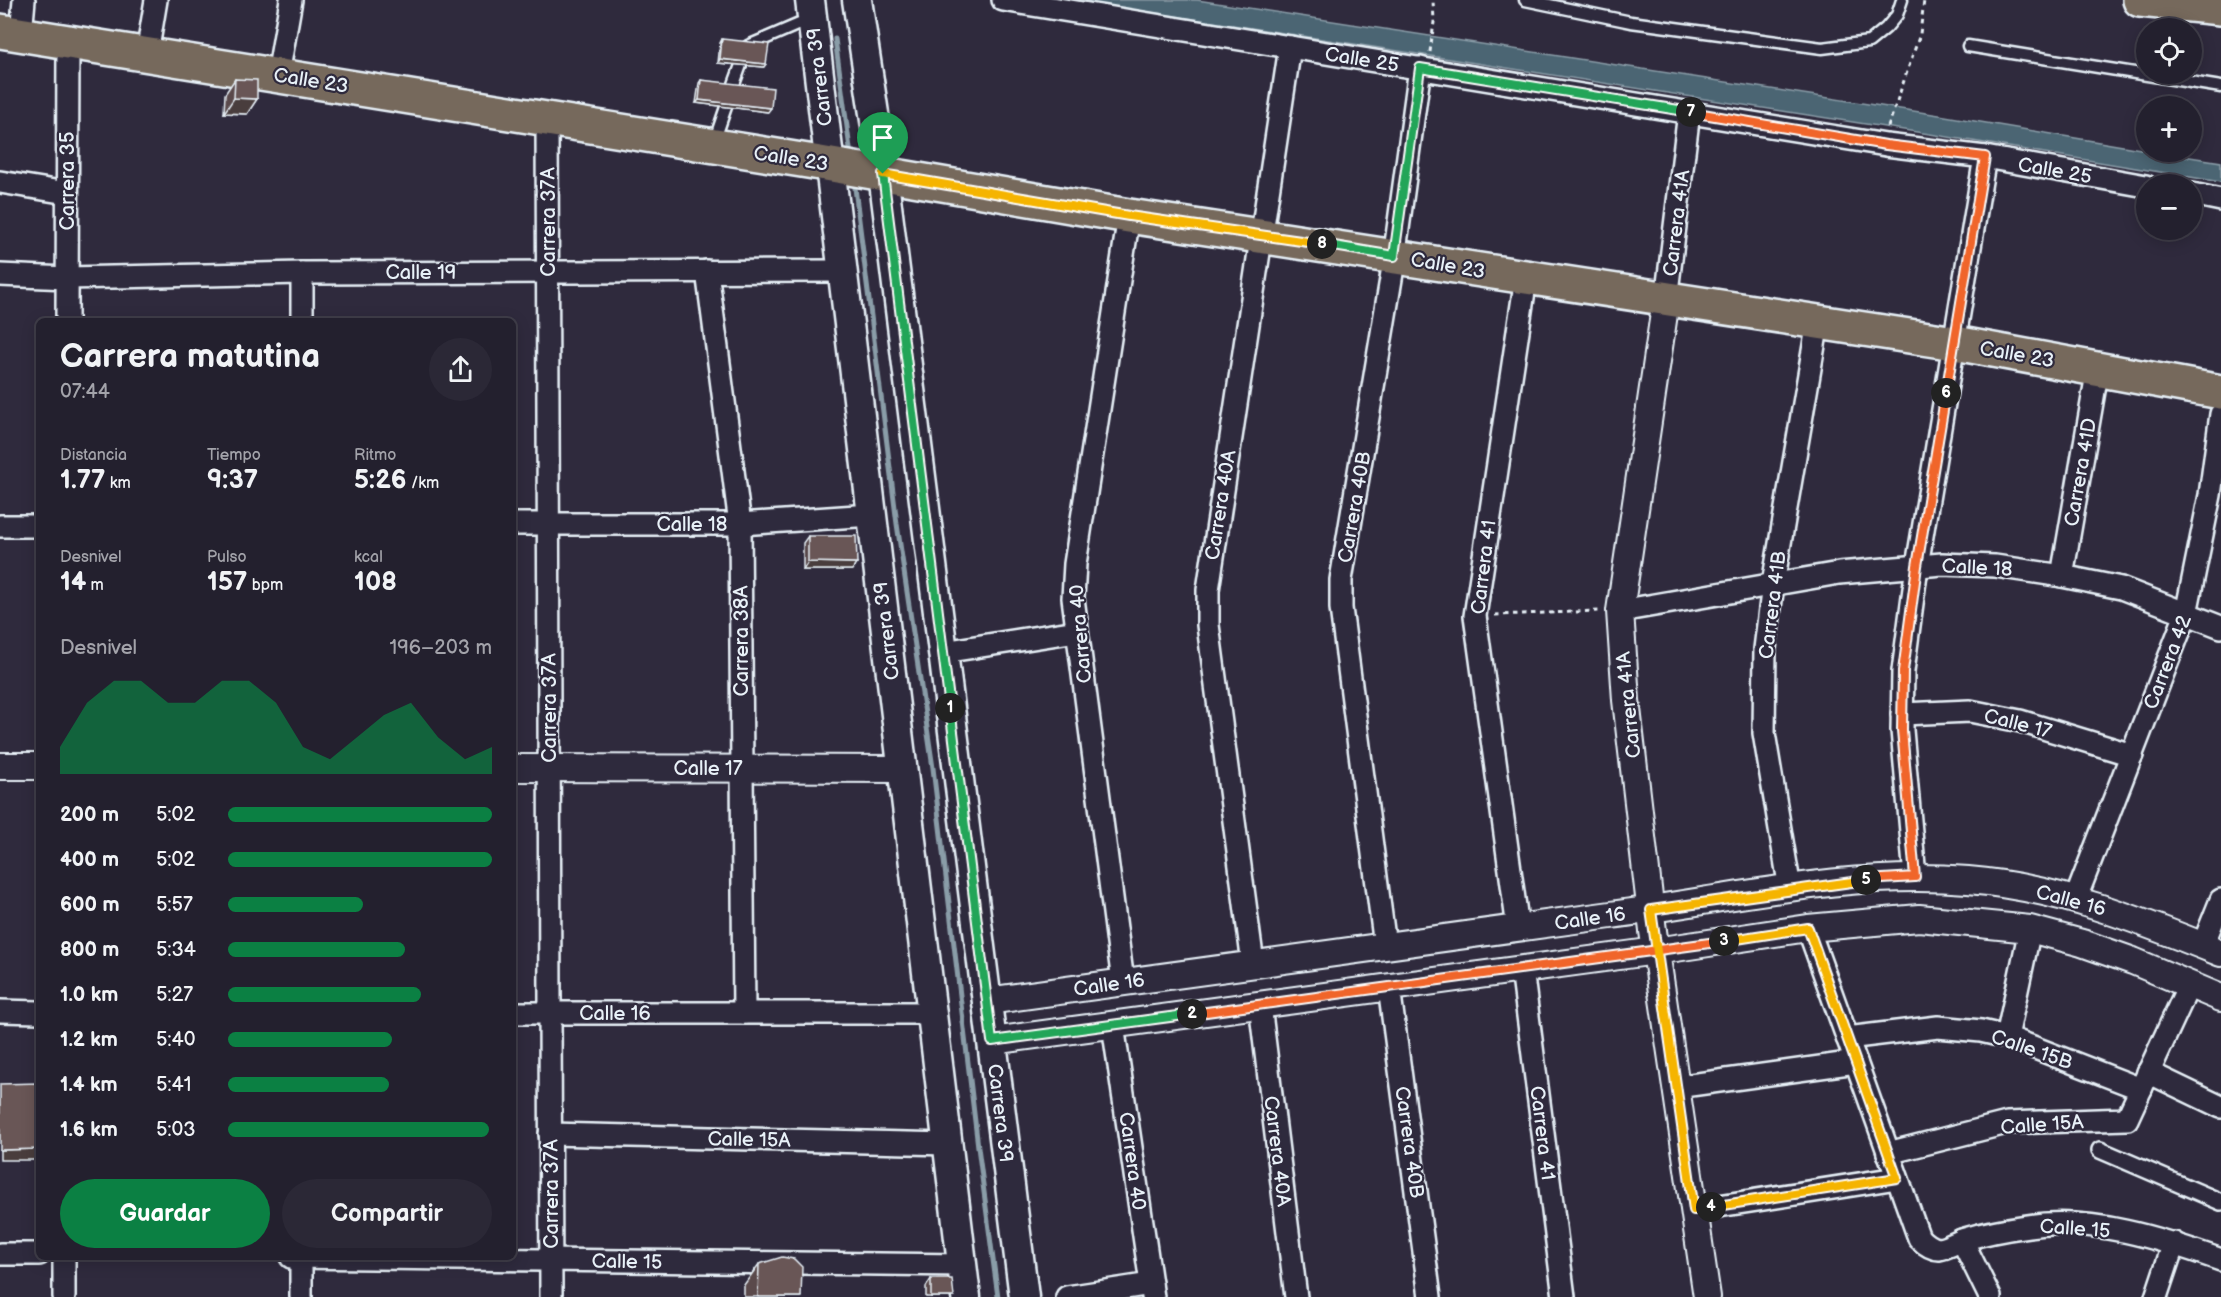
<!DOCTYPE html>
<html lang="es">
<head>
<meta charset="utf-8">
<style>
	:root { --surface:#23202e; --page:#2b2836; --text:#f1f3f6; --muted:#a3a3aa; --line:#403e4a; --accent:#0b8043 }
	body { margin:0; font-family:"Balsamiq Sans",sans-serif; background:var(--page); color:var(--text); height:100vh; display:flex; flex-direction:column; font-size:22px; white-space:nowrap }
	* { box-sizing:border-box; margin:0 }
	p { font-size:20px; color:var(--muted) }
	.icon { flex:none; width:33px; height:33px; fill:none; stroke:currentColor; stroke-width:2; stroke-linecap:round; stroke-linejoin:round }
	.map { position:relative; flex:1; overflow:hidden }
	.side { position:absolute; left:36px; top:318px; width:480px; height:942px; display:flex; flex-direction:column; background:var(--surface); border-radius:9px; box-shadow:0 3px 15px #0003,0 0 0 2px var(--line) }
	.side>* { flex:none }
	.buttons { position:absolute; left:2136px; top:18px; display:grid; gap:12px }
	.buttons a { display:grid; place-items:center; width:66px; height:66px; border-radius:50%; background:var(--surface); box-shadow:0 3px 15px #0003,0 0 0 2px var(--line); font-size:30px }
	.pin { position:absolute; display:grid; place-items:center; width:51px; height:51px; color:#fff; margin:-62px -26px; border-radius:50% 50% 50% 0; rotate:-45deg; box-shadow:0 0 6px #0007 }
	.pin .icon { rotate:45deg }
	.km { position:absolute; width:30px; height:30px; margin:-15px; border-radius:50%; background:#222; color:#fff; font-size:16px; line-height:30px; text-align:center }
	.round { display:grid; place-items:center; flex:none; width:63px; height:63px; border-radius:32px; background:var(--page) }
	.head { display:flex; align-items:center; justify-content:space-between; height:102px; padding:0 24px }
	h1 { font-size:33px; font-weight:800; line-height:45px }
	.metrics { display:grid; grid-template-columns:repeat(3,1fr); gap:9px; height:102px; padding:6px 24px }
	.metrics div { display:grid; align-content:center }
	.metrics b { font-size:26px; font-weight:800 }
	.metrics small { font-size:16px; font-weight:400 }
	.metrics p { font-size:16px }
	.chart { height:168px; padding:12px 24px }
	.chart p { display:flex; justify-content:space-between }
	.chart svg { width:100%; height:108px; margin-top:6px; fill:var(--accent); opacity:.7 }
	.cta { display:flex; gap:12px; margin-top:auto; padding:12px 24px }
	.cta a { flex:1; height:69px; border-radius:36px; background:var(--accent); color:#fff; font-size:24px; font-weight:800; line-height:69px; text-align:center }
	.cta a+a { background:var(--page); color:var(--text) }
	ul { padding:0 24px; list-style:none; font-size:20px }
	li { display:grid; grid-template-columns:96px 72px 1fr; align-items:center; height:45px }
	li i { height:15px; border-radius:8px; background:var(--accent) }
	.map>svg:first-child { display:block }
</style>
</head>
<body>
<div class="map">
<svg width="2221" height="1297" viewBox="0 0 2221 1297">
	<rect width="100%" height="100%" fill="#2f2a3d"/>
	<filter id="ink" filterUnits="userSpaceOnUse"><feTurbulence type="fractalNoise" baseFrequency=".0167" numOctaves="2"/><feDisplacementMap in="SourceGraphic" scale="12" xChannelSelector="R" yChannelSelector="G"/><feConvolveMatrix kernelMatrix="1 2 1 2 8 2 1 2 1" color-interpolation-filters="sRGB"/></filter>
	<g filter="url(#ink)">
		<polygon fill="#4c6573" stroke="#8a9da8" stroke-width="1.5" points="1072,0 1197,0 1939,115 2146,150 2146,152 2158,152 2221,162 2221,182 1936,135"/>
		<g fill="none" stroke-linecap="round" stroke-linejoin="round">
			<g stroke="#8a9da8" stroke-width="5">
				<polyline points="835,39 851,156"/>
				<polyline points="854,180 897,524 933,768 978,1147 998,1297"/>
			</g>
			<g stroke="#e8f1f8" stroke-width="15">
				<g id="service">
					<polyline points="1525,0 1631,22 1822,48 1869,42 1886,28 1897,15 1902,0"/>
					<polyline points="748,46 811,19"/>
					<polyline points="1968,46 2221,87"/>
					<polyline points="733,87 741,65"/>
					<polyline points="714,142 726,107"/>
				</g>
			</g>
			<g stroke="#e8f1f8" stroke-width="20">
				<polyline id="pedestrian" points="2100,1150 2221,1202"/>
			</g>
			<g stroke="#e8f1f8" stroke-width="26">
				<g id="minor">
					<polyline points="1003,0 1886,145 1985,157 2146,186"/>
					<polyline points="21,34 24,0"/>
					<polyline points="147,54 156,0"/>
					<polyline points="278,75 291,0"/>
					<polyline points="547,119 551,1297"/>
					<polyline points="0,182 67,193"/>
					<polyline points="2192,194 2221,200"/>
					<polyline points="707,271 740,524 744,1013"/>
					<polyline points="0,275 67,278 302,273 842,271"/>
					<polyline points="1666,300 1689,112"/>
					<polyline points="67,321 68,42"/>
					<polyline points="302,321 302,273"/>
					<polyline points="513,524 740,524 871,515"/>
					<polyline points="0,526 39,526"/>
					<polyline points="2062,576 2098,368"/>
					<polyline points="1620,611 1839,573 1942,564 1995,566 2062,576 2121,588 2221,627"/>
					<polyline points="943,652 1077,631"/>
					<polyline points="1902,714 1970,711 2020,721 2132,755"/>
					<polyline points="1915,877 1902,730 1903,671 1917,566 1985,157"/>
					<polyline points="1790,889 1764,733 1765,649 1773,584 1818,322"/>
					<polyline points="2076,898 2186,614 2210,495 2221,414"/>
					<polyline points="1518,928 1475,616 1526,278"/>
					<path d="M1808 928 1919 1238C1924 1243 1931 1249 1939 1249 1947 1248 1957 1242 1965 1239 1985 1233 2006 1229 2028 1226 2091 1216 2162 1239 2221 1260"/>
					<polyline points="2203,945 2221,900"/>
					<polyline points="1385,946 1341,608 1341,580 1392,273 1420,68"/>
					<polyline points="1253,964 1208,625 1208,590 1290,47"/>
					<polyline points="1522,969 1564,1297"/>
					<polyline points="1123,982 1073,598 1075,564 1129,216"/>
					<polyline points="1389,987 1430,1297"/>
					<polyline points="1260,1005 1296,1297"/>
					<polyline points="0,1011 39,1012"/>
					<polyline points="513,1013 933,1013"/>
					<polyline points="1113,1025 1153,1297"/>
					<polyline points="2007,1037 2030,929"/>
					<polyline points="1847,1038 1938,1027 1981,1031 2007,1037 2141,1089"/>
					<polyline points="2148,1072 2221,1107"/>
					<polyline points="1676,1087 1856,1062"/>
					<polyline points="550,1134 948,1144"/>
					<polyline points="1888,1153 2007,1123 2127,1119 2189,985"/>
					<polyline points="1693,1210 1897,1178"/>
					<polyline points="1962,1240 1990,1297"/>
					<polyline points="0,1254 39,1254"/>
					<polyline points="64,1257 64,1297"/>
					<polyline points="291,1257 963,1265"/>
					<polyline points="301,1297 301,1257"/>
					<polyline points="1067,1297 1151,1284"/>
					<polyline points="2156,1297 2174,1243"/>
				</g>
			</g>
			<g stroke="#e8f1f8" stroke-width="30">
				<g id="tertiary">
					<polyline points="1666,300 1620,611 1626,700 1653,931 1707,1297"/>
					<polyline points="0,766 39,766"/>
					<polyline points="513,768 902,769"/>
					<path d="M987 1001C1195 971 1403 943 1611 915 1729 899 1849 870 1968 880 2057 887 2139 920 2221 953"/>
					<polyline points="992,1041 1656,951 1808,928 1919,918 2030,929 2082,943 2133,961 2221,998"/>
				</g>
			</g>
			<g stroke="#e8f1f8" stroke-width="33">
				<g id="secondary">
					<polyline points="810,0 966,1297"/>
					<polyline points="857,0 883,174 1024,1297"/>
				</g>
			</g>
			<g stroke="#e8f1f8" stroke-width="38">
				<g id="primary">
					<polyline points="2140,0 2221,8"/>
					<polyline points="0,31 814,162 1129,216 1955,343 2221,392"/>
				</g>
			</g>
			<g stroke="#e8f1f8" stroke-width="3" stroke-dasharray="4.5 4.5" stroke-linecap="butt">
				<polyline points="1430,52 1434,22 1433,0"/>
				<polyline points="1888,127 1920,34 1924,0"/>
				<polyline points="1495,615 1599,611"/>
			</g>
			<use href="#service" stroke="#2f2a3d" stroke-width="10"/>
			<use href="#pedestrian" stroke="#2f2a3d" stroke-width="15"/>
			<use href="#minor" stroke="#2f2a3d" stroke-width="21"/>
			<use href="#tertiary" stroke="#2f2a3d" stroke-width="26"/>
			<use href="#secondary" stroke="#2f2a3d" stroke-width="28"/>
			<use href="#primary" stroke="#76695c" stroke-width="33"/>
		</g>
		<g fill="#5a4a4b" stroke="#e8f1f8" stroke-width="1.5">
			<polygon points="722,39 764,67 718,63 720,43"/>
			<polygon points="235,79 257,99 247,114 224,113 225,94"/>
			<polygon points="701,80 768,112 696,103 699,83"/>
			<polygon points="808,536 852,570 803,570 803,543"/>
			<polygon points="759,1264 801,1297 744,1297 744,1285"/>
			<polygon points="931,1279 954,1297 926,1297 926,1287"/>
		</g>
		<g fill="#4a3c3d" stroke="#e8f1f8" stroke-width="1.5">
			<polygon points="720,59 766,64 764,67 718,63"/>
			<polygon points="234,98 257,99 247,114 224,113"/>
			<polygon points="699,100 771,108 768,112 696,103"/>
			<polygon points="808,562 857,563 852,570 803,570"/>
			<polygon points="39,1149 39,1160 0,1160 0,1150"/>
		</g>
		<g fill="#695657" stroke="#e8f1f8" stroke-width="1.5">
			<polygon points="722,39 769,44 766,64 720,59"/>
			<polygon points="235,79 257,80 257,99 234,98"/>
			<polygon points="701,80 773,88 771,108 699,100"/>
			<polygon points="808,536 856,536 857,563 808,562"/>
			<polygon points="39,1083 39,1149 0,1150 0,1084"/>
			<polygon points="782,1257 794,1259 802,1267 801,1297 758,1297 759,1264"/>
			<polygon points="931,1279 952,1279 954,1297 931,1297"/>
		</g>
	</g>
	<g fill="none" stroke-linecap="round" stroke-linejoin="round" filter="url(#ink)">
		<g stroke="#fff" stroke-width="12">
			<polyline id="split-1" points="883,174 950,708"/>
		</g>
		<g stroke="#fff" stroke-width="12">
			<polyline id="split-2" points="950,708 992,1041 1192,1014"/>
		</g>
		<g stroke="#fff" stroke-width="12">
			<polyline id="split-3" points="1192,1014 1724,941"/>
		</g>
		<g stroke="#fff" stroke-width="12">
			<polyline id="split-4" points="1711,1207 1897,1178 1808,928 1724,941"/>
		</g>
		<g stroke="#fff" stroke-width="12">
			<polyline id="split-5" points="1711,1207 1694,1210 1651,910 1866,880"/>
		</g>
		<g stroke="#fff" stroke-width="12">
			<polyline id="split-6" points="1866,880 1915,877 1902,730 1903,671 1917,566 1946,393"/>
		</g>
		<g stroke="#fff" stroke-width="12">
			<polyline id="split-7" points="1691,112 1886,145 1985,157 1946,393"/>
		</g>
		<g stroke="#fff" stroke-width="12">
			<polyline id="split-8" points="1322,244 1394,256 1420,68 1691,112"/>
		</g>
		<g stroke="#fff" stroke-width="12">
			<polyline id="split-9" points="883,174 1129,216 1322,244"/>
		</g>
		<use href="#split-1" stroke="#22a559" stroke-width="8"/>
		<use href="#split-2" stroke="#22a559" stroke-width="8"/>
		<use href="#split-3" stroke="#f0652b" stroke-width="8"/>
		<use href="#split-4" stroke="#f5b400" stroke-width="8"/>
		<use href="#split-5" stroke="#f5b400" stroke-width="8"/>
		<use href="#split-6" stroke="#f0652b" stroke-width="8"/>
		<use href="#split-7" stroke="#f0652b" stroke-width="8"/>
		<use href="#split-8" stroke="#22a559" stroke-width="8"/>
		<use href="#split-9" stroke="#f5b400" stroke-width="8"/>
	</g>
	<g text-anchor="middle" stroke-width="4.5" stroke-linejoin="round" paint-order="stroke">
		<g font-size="20" fill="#e8f1f8" stroke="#2f2a3d">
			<text transform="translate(1362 59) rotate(9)" y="7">Calle 25</text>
			<text transform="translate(819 77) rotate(-97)" y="7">Carrera 39</text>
			<text transform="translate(311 80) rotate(9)" y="7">Calle 23</text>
			<text transform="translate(791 158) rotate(9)" y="7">Calle 23</text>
			<text transform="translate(2055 170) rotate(10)" y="7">Calle 25</text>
			<text transform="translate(67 181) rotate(-90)" y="7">Carrera 35</text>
			<text transform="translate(548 222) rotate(-90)" y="7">Carrera 37A</text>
			<text transform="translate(1676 223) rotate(-83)" y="7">Carrera 41A</text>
			<text transform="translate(1448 265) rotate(10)" y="7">Calle 23</text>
			<text x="421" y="279">Calle 19</text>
			<text transform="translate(2017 354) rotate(10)" y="7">Calle 23</text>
			<text transform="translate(2080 472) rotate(-80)" y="7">Carrera 41D</text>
			<text transform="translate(1220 505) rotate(-81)" y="7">Carrera 40A</text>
			<text transform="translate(1354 507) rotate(-80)" y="7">Carrera 40B</text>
			<text x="692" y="531">Calle 18</text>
			<text transform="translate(1483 567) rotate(-83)" y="7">Carrera 41</text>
			<text transform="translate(1977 567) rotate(3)" y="7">Calle 18</text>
			<text transform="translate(1772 605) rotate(-83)" y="7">Carrera 41B</text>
			<text transform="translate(886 631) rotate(-97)" y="7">Carrera 39</text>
			<text transform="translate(1080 634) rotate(-95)" y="7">Carrera 40</text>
			<text transform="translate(741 641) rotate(-90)" y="7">Carrera 38A</text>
			<text transform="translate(2167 662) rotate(-69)" y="7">Carrera 42</text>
			<text transform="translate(1628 705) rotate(-96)" y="7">Carrera 41A</text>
			<text transform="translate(549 708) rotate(-90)" y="7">Carrera 37A</text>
			<text transform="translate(2018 723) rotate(14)" y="7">Calle 17</text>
			<text x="708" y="775">Calle 17</text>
			<text transform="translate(2071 900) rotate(15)" y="7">Calle 16</text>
			<text transform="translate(1590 918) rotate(-8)" y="7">Calle 16</text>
			<text transform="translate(1109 984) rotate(-8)" y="7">Calle 16</text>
			<text x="615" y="1020">Calle 16</text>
			<text transform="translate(2032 1049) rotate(19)" y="7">Calle 15B</text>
			<text transform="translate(1001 1113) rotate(83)" y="7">Carrera 39</text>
			<text transform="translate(2042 1124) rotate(-4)" y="7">Calle 15A</text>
			<text transform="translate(1543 1133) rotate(83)" y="7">Carrera 41</text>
			<text transform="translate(749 1139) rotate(1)" y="7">Calle 15A</text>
			<text transform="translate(1410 1142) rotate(82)" y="7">Carrera 40B</text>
			<text transform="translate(1278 1151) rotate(83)" y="7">Carrera 40A</text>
			<text transform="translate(1133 1161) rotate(82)" y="7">Carrera 40</text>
			<text transform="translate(551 1194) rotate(-90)" y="7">Carrera 37A</text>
			<text transform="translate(2075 1228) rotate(4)" y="7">Calle 15</text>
			<text transform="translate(627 1261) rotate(1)" y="7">Calle 15</text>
		</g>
	</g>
</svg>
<div class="buttons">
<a><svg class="icon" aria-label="locate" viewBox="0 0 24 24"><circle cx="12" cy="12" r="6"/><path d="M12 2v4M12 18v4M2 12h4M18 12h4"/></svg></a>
<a>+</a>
<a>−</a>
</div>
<div class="pin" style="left:883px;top:174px;background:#1e9e55"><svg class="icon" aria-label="arrive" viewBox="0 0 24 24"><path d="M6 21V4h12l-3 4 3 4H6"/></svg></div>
<b class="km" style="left:950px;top:708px">1</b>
<b class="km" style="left:1192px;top:1014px">2</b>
<b class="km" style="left:1724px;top:941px">3</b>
<b class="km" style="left:1711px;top:1207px">4</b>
<b class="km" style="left:1866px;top:880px">5</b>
<b class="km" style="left:1946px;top:393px">6</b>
<b class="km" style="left:1691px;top:112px">7</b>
<b class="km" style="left:1322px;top:244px">8</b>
<section class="side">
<div class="head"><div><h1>Carrera matutina</h1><p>07:44</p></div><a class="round"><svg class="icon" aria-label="share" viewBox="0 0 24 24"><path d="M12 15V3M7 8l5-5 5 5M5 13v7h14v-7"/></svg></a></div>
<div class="metrics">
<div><p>Distancia</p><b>1.77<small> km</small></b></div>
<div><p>Tiempo</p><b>9:37</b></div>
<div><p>Ritmo</p><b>5:26<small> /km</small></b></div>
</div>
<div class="metrics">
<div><p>Desnivel</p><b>14<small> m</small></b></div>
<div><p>Pulso</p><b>157<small> bpm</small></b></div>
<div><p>kcal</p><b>108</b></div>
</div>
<div class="chart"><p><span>Desnivel</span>196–203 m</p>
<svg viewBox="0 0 160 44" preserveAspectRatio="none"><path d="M0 44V33L10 15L20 6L30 6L40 15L50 15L60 6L70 6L80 15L90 33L100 38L110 29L120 20L130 15L140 29L150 38L160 33V44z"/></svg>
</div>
<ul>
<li><b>200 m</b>5:02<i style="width:100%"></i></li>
<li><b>400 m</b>5:02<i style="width:100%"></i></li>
<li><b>600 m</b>5:57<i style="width:51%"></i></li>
<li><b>800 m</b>5:34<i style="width:67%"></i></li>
<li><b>1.0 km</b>5:27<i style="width:73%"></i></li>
<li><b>1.2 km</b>5:40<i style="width:62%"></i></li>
<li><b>1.4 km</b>5:41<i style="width:61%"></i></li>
<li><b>1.6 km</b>5:03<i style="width:99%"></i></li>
</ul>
<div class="cta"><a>Guardar</a><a>Compartir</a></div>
</section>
</div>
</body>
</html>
